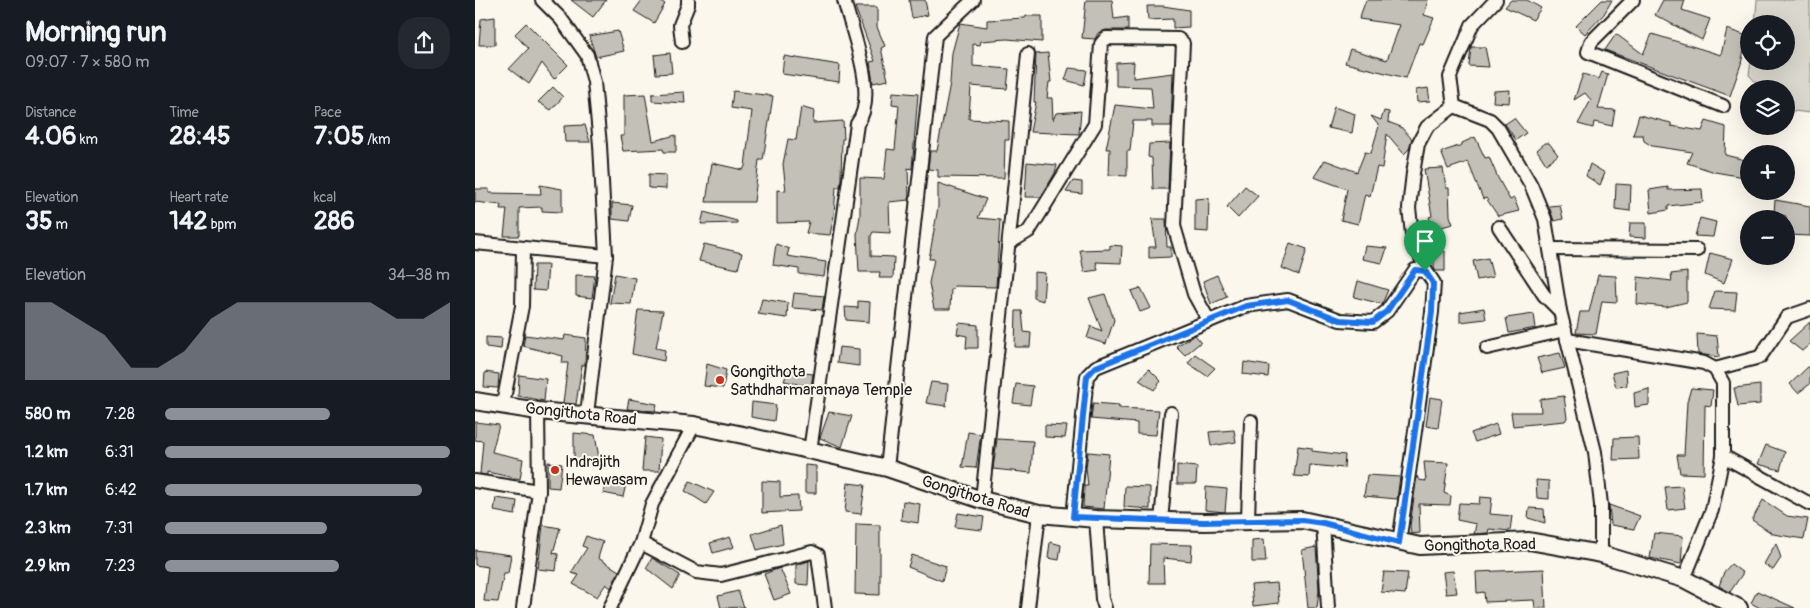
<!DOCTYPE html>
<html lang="en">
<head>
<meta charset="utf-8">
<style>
	:root { --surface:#171b24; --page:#242831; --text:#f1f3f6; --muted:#9ea1a6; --accent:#8c9099 }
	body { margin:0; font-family:Pangolin,sans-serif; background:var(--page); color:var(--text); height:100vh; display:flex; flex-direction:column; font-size:19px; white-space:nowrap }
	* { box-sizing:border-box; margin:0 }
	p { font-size:16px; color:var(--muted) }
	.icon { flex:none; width:28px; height:28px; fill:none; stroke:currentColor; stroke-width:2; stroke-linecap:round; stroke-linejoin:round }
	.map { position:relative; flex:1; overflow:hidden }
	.sheet { display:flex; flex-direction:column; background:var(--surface); width:475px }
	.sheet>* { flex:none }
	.buttons { position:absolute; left:1265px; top:15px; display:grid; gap:10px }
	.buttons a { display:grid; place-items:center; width:55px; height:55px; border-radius:50%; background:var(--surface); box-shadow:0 5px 20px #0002; font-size:25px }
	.pin { position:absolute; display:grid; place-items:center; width:42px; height:42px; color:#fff; margin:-51px -21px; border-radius:50% 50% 50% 0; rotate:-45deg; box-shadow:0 0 5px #0007 }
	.pin .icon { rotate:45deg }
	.round { display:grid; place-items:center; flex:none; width:52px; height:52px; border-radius:20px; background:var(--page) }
	.summary { display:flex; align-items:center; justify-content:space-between; height:85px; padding:0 25px }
	h1 { font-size:28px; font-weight:800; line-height:38px }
	.figures { display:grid; grid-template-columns:repeat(3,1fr); gap:8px; height:85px; padding:5px 25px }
	.figures div { display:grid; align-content:center }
	.figures b { font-size:25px; font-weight:800 }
	.figures small { font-size:14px; font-weight:400 }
	.figures p { font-size:14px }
	.chart { height:140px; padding:10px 25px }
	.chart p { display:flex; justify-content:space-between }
	.chart svg { width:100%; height:90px; margin-top:5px; fill:var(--accent); opacity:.7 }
	ul { padding:0 25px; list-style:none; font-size:16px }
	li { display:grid; grid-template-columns:80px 60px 1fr; align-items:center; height:38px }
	li i { height:12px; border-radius:6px; background:var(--accent) }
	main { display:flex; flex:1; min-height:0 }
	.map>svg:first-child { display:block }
</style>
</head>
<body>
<main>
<section class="sheet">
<div class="summary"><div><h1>Morning run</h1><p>09:07 · 7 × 580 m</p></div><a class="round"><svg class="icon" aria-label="share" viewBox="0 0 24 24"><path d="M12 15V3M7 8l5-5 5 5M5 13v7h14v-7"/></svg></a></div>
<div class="figures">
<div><p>Distance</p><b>4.06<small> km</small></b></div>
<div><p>Time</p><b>28:45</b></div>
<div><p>Pace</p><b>7:05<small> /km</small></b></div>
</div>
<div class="figures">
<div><p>Elevation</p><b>35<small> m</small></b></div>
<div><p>Heart rate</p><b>142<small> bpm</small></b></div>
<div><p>kcal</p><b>286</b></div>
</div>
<div class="chart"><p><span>Elevation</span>34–38 m</p>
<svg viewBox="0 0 160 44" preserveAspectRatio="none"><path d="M0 44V6L10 6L20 14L30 22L40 38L50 38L60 30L70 14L80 6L90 6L100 6L110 6L120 6L130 6L140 14L150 14L160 6V44z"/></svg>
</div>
<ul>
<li><b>580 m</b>7:28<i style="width:58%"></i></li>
<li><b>1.2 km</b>6:31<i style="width:100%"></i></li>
<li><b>1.7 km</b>6:42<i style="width:90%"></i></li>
<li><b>2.3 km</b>7:31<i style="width:57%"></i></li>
<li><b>2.9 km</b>7:23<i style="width:61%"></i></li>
</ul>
</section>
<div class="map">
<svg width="1335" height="608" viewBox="0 0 1335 608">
	<rect width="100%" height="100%" fill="#fbf7ec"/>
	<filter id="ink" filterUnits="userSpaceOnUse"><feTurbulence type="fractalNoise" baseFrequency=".02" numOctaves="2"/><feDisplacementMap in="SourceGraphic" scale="10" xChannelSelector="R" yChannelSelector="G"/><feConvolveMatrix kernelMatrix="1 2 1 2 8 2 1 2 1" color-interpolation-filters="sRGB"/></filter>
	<g filter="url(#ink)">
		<polygon fill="#dad7ce" stroke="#7b7a75" points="1282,0 1335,0 1335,113 1311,110 1311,89 1287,89 1274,75 1276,61 1311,61 1311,24 1280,24"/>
		<g fill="#c3c0b8" stroke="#1c1c1c">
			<polygon points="96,0 131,0 118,17"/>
			<polygon points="167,0 184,0 190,4 179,23 159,11"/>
			<polygon points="434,0 450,0 453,15 437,18"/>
			<polygon points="611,0 637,0 639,19 653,17 653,30 631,30 623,33 620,39 607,38"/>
			<polygon points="891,0 953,0 949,15 959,18 948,44 944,43 931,78 870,63 875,49 912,60 925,25 884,19"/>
			<polygon points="1036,0 1052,0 1066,8 1058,20 1030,7"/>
			<polygon points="1127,0 1137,0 1129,14 1110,34 1101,26"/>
			<polygon points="1188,0 1210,0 1207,10 1235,19 1227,40 1180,15"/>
			<polygon points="672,6 688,6 714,10 714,27 698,28 698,19 673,20"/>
			<polygon points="380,7 402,7 402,27 410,46 406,48 413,80 398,83 395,62 400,61"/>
			<polygon points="551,16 567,16 567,42 532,39 506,41 505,45 498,44 498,66 534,69 532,89 496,86 494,119 534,121 534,140 530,140 529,178 463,177 463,170 453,169 455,151 462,151 475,83 477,53 485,23 512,27 512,20 550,18"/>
			<polygon points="20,17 20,45 4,45 6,19"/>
			<polygon points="51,23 93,65 79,79 67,63 54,84 34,69 53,49 40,34"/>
			<polygon points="1252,29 1272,36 1266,64 1255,96 1130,50 1141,34 1168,54 1177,34 1246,55"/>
			<polygon points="143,31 149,51 121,57 114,36"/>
			<polygon points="996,47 1010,47 1014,67 994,66"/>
			<polygon points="195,53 197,73 181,74 179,55"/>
			<polygon points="573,53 576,82 574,82 572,98 577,98 578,120 581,113 606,111 604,134 555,132 561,102 559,102 561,54"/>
			<polygon points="309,56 365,65 364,82 307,74"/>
			<polygon points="659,62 658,78 698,73 696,126 677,126 677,121 658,121 655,151 652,151 652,176 634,175 635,149 631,149 640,105 678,109 676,87 641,86 641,63"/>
			<polygon points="594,68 612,70 609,85 590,80"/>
			<polygon points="1127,72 1133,74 1123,109 1140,110 1137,126 1119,122 1118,128 1103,124 1116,100 1110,93 1099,100 1108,74 1124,79"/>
			<polygon points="78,87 88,97 76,110 63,102"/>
			<polygon points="953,88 955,101 942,102 941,90"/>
			<polygon points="1035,90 1034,103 1018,102 1019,91"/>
			<polygon points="258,91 298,96 288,160 284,160 279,202 231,202 237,163 268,170 270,166 277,111 256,108"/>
			<polygon points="209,92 210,103 177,101 177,94"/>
			<polygon points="418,92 443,94 437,169 433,168 434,200 414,202 415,233 398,232 396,236 396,256 419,257 418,278 404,278 405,272 384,272 382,234 385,216 385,178 409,179 412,149 420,150 424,105 417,104"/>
			<polygon points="170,94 178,141 201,135 201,152 189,152 188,149 148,151 145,136 149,136 149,95"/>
			<polygon points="326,107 339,111 338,123 368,121 369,139 367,139 366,179 365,187 361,187 359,215 355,235 331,233 334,222 302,223 302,190 311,191 308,164 313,139 321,140"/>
			<polygon points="859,107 880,114 877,133 853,128"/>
			<polygon points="909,111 914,112 913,122 926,127 937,139 934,149 929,154 912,134 907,168 902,167 895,196 890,194 883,224 866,220 872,189 839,177 850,160 882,172 890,152 896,153 904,126 896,116 906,120"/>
			<polygon points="1164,115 1196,123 1196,126 1227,131 1231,121 1251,127 1250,155 1274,161 1274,178 1240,172 1212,163 1217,152 1177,146 1169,141 1168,135 1158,135"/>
			<polygon points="1039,118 1051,133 1041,140 1030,124"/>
			<polygon points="110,125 115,142 90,142 89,126"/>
			<polygon points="1000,137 1010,158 1014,157 1023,178 1035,200 1039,198 1044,211 1023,216 1011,198 1008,199 993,162 973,169 966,152 987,145 987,143"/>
			<polygon points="695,143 693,189 678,189 677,158 673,157 674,144"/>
			<polygon points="1070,143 1074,143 1083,155 1071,164 1062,150"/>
			<polygon points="552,162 582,165 580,173 566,197 550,197"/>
			<polygon points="1115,164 1130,173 1125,185 1111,176"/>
			<polygon points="968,168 971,188 974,188 975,216 978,224 958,229 954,217 957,216 949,169"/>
			<polygon points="174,174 191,175 191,189 174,188"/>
			<polygon points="598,181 607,182 607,194 591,192"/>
			<polygon points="463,183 511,199 503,218 525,220 521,287 479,286 478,289 476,289 475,309 459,309 454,283 459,259 454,259 463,207"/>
			<polygon points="1141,184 1156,185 1155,211 1140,209"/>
			<polygon points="65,185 87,189 87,212 67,211 67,207 44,208 44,236 29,236 32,209 25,209 26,205 0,202 0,189 14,189 14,193 66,194"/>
			<polygon points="770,186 783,196 763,218 752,207"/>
			<polygon points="1193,187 1193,190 1227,189 1228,202 1193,206 1193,210 1176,213 1174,190"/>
			<polygon points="734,198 733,232 720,231 720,199"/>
			<polygon points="1300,200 1335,206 1335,236 1311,235 1311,216 1299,213"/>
			<polygon points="137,203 157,205 154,221 137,219"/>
			<polygon points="1085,205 1088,219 1079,221 1074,206"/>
			<polygon points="229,212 262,221 262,223 226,224"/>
			<polygon points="1225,218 1241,222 1238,237 1220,236"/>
			<polygon points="677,219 691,219 692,247 696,247 696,257 674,258 674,247 681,247"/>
			<polygon points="1155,223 1171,223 1171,238 1154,237"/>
			<polygon points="815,243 832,249 824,275 807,268"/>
			<polygon points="229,244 267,253 263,269 224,261"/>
			<polygon points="301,244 314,249 312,256 351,262 349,277 324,274 324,269 298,265"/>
			<polygon points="635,245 647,246 646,263 621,262 623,270 609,272 605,250 635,249"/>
			<polygon points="890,246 912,248 907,263 887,259"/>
			<polygon points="970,251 970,271 961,271 959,268 959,252"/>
			<polygon points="1235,253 1258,259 1249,283 1230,275"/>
			<polygon points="1013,258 1018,277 1002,280 998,261"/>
			<polygon points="59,265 73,265 71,291 58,290"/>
			<polygon points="559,272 570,273 568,301 559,298"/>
			<polygon points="1212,272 1212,302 1191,307 1162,304 1163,277 1197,281 1196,274"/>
			<polygon points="140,274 160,278 156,304 135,303"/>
			<polygon points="101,275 120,276 117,298 101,296"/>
			<polygon points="742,275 752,297 736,304 728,281"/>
			<polygon points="1123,275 1141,276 1142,302 1127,301 1121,334 1101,333 1105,312 1114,312"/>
			<polygon points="883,281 913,290 907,304 879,297"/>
			<polygon points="666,288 676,308 665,312 656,291"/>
			<polygon points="1240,291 1262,292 1260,310 1234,309"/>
			<polygon points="319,293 349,296 347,310 317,308"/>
			<polygon points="630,294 639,320 631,344 612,338 616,326 627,331 614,298"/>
			<polygon points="287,299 313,303 312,318 283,314"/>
			<polygon points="383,301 395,302 394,322 371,320 370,307 383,308"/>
			<polygon points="1009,308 1011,319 985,322 985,312"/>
			<polygon points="163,310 188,311 181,348 190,350 189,361 157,354"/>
			<polygon points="541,311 547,311 549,332 556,333 555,347 540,347"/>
			<polygon points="1059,314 1061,328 1034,333 1031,318"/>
			<polygon points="1335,322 1335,344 1327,351 1314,341"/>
			<polygon points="484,323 503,325 503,348 491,348 492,336 482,334"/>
			<polygon points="1222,334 1242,336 1244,357 1223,354"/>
			<polygon points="50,335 89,340 90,335 111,338 110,365 107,365 101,404 88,403 93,363 87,363 88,356 48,346"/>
			<polygon points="720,335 726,342 710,355 701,346"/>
			<polygon points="11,337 27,338 26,349 11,347"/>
			<polygon points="364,347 384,349 384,366 362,363"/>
			<polygon points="1085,353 1090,368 1067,373 1062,358"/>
			<polygon points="720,354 740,368 732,376 713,363"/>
			<polygon points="769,362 794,366 793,377 768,374"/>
			<polygon points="232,364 251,370 248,388 229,386"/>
			<polygon points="1335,365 1335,384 1323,393 1315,384"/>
			<polygon points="674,369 686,381 679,390 664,380"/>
			<polygon points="1151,370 1152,386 1141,387 1137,373"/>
			<polygon points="313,371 338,374 336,387 309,381"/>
			<polygon points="10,372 24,374 23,388 9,387"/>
			<polygon points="44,375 71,379 69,401 43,396"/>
			<polygon points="456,382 473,384 471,406 451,403"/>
			<polygon points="541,384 558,386 555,405 538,403"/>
			<polygon points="1285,385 1285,404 1263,406 1259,388"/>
			<polygon points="1216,388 1238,390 1236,406 1230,405 1229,474 1205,473 1202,455 1209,455 1212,402"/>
			<polygon points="1174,389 1174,405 1160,407 1159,393"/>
			<polygon points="1089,396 1092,418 1090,421 1038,426 1036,412 1066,412 1065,399"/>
			<polygon points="955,397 967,399 963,428 951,426"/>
			<polygon points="154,399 182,404 180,411 152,409"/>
			<polygon points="277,402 301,405 299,421 276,417"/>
			<polygon points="618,403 644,405 644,408 684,410 681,435 662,434 662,423 616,419"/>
			<polygon points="354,412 377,416 367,447 345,438"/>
			<polygon points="0,422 24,425 17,452 48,459 45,479 12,472 12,475 5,474 8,441 0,440"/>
			<polygon points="1021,424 1024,434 1000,442 996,433"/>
			<polygon points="570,425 592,426 590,438 570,437"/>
			<polygon points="759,430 761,442 736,446 734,432"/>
			<polygon points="493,432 506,434 501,468 487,467"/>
			<polygon points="99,433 120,435 125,464 99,460"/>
			<polygon points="170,437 186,439 184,471 167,471"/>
			<polygon points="1163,437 1164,459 1138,460 1139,438"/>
			<polygon points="522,439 558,441 556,473 518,469"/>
			<polygon points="1291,445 1310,452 1305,470 1283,464"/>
			<polygon points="823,446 837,448 837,451 870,455 869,468 835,465 834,477 819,476"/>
			<polygon points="613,452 634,454 629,509 608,507 609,486 613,486 611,468"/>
			<polygon points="73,462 87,464 84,488 73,487"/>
			<polygon points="949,462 973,463 969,493 976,496 975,505 944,504 945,533 936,534 935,526 942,476 944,480 951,481"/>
			<polygon points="330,465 341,466 341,493 330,493"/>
			<polygon points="702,465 722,467 721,484 702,484"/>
			<polygon points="892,475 925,477 922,499 889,496"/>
			<polygon points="1061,480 1074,481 1074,499 1062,498"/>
			<polygon points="131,481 151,484 148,497 128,493"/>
			<polygon points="215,481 239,492 231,504 210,491"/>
			<polygon points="287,481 305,482 305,497 323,496 324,511 287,513"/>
			<polygon points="373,483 390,485 386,514 370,512"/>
			<polygon points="650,486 675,487 675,509 649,507"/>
			<polygon points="1207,486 1210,508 1193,510 1190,487"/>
			<polygon points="731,487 752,489 750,512 730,510"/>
			<polygon points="1005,497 1017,498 1015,514 1037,516 1035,531 1014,529 1013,533 999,534 1001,524 982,520 984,503 1004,504"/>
			<polygon points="21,498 42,501 40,515 19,511"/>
			<polygon points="1288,500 1312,516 1333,519 1329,539 1298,534 1277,520"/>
			<polygon points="428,501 445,504 443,523 426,520"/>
			<polygon points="1134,505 1165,516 1159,529 1136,525"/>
			<polygon points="1054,508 1069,509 1070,523 1053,518"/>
			<polygon points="483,513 509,517 507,530 480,527"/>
			<polygon points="381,524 405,525 405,595 380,594"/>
			<polygon points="68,525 85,528 78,553 83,554 81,571 63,569"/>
			<polygon points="306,525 308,544 282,550 277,534"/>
			<polygon points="1179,533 1208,536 1206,564 1175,558"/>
			<polygon points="111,536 128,542 123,558 144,571 136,588 131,584 122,597 98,584 104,575 96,573 112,548 107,546"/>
			<polygon points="255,537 259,547 238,553 235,543"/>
			<polygon points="789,539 791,562 777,562 777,540"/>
			<polygon points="575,542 586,545 584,560 573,558"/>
			<polygon points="1301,543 1306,558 1298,570 1289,564"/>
			<polygon points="675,544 717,545 716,561 688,558 689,583 674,583"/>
			<polygon points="841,547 844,590 842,608 833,608 827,550"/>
			<polygon points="0,550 36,555 33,573 29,573 23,602 9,601 13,567 0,565"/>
			<polygon points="437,555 471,566 467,581 433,567"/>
			<polygon points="177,558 205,575 198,589 171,568"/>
			<polygon points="334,561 333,585 321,584 321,565"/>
			<polygon points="1256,564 1268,573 1255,592 1244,586 1249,572"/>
			<polygon points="305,568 316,594 299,600 289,574"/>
			<polygon points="1069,569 1071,608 1060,608 1059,600 1010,602 1009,592 1002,593 1001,572"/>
			<polygon points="978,571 982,593 971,594 968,572"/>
			<polygon points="909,572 933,573 930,594 906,592"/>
			<polygon points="802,583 804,603 778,606 776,585"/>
			<polygon points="263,591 269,607 246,608 243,596"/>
			<polygon points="1282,591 1320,608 1285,608 1276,603"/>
		</g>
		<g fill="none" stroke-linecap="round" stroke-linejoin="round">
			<g stroke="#1c1c1c" stroke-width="16">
				<g id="minor">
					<polyline points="67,0 86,19 112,55 119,82 125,145 131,256 112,414"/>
					<polyline points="1021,0 997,25 975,77 979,106 1015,120 1023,128 1056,185 1070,219 1085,311 1120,452 1126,505 1126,554"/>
					<polyline points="1158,0 1116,42 1113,52 1248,106"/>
					<polyline points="207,42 205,25 213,5 213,0"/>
					<polyline points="1024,227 1069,295 1085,311"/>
					<polyline points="0,243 131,256"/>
					<polyline points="534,243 554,231 620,124 626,44 631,38 703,39 708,43 699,226 719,294 734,321"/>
					<polyline points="1075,249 1222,250"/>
					<polyline points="1092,340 1229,363 1240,369 1248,383 1248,456 1237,510 1209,579"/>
					<polyline points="1012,348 1090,330"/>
					<polyline points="1240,369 1285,357 1312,317 1335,309"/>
					<polyline points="28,404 47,306 48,248"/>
					<path d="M335 451 382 124C404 96 377 32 369 0"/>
					<polyline points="1248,456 1335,504"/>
					<polyline points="412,468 460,36 498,0"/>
					<polyline points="0,481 64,491"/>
					<polyline points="507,500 553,54"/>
					<polyline points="598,517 612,376 621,367 771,306 813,300 865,320 898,322 912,311 940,270 951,271"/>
					<polyline points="621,519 627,599 630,608"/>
					<polyline points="773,520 776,421"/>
					<polyline points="686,521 696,413"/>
					<polyline points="848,523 853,608"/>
					<polyline points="166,543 221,572 246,575 337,552 343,555 350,608"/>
					<polyline points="924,543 957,312 959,283 951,271 937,234 934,208 938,173 943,144 952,127 979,106"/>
					<polyline points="48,608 64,491 63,411"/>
					<polyline points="135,608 166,543 177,504 219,425"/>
					<polyline points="553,608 564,514"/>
				</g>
			</g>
			<g stroke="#1c1c1c" stroke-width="20">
				<polyline id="tertiary" points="0,401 63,411 219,425 268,435 412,468 507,500 564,514 621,519 729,522 827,520 945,546 1054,541 1126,554 1209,579 1264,608"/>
			</g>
			<use href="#minor" stroke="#fbf7ec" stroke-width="12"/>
			<use href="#tertiary" stroke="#fbf7ec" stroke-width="16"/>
		</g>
	</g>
	<g fill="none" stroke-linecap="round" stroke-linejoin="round" filter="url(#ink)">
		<g stroke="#fff" stroke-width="10">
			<polygon id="route" points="940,270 950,271 958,283 957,312 924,543 848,523 827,520 729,522 598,517 612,376 621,367 771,306 813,300 865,320 898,322 912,311"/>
		</g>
		<use href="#route" stroke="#1a73e8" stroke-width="6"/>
	</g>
	<g fill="#c8321e" stroke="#fbf7ec" stroke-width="2">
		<circle cx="245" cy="380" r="5"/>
		<circle cx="80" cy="470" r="5"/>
	</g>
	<g text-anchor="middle" stroke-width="4" stroke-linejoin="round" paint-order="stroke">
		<g font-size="16" fill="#1c1c1c" stroke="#fbf7ec" text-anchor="start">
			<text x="255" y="377">Gongithota<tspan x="255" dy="18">Sathdharmaramaya Temple</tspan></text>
			<text x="90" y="467">Indrajith<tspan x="90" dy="18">Hewawasam</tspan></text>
		</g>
		<g font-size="16" fill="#1c1c1c" stroke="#fbf7ec">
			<text transform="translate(106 413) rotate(6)" y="6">Gongithota Road</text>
			<text transform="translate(501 496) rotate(17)" y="6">Gongithota Road</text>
			<text transform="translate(1005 544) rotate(-1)" y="6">Gongithota Road</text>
		</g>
	</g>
</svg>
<div class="buttons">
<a><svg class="icon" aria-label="locate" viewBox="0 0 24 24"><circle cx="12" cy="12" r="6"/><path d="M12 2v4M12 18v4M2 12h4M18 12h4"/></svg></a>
<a><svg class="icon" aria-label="layers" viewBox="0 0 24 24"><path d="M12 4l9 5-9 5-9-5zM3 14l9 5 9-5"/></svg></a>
<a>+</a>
<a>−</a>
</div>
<div class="pin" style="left:950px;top:271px;background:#1e9e55"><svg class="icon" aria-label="arrive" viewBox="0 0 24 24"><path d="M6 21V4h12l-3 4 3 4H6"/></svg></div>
</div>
</main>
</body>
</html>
